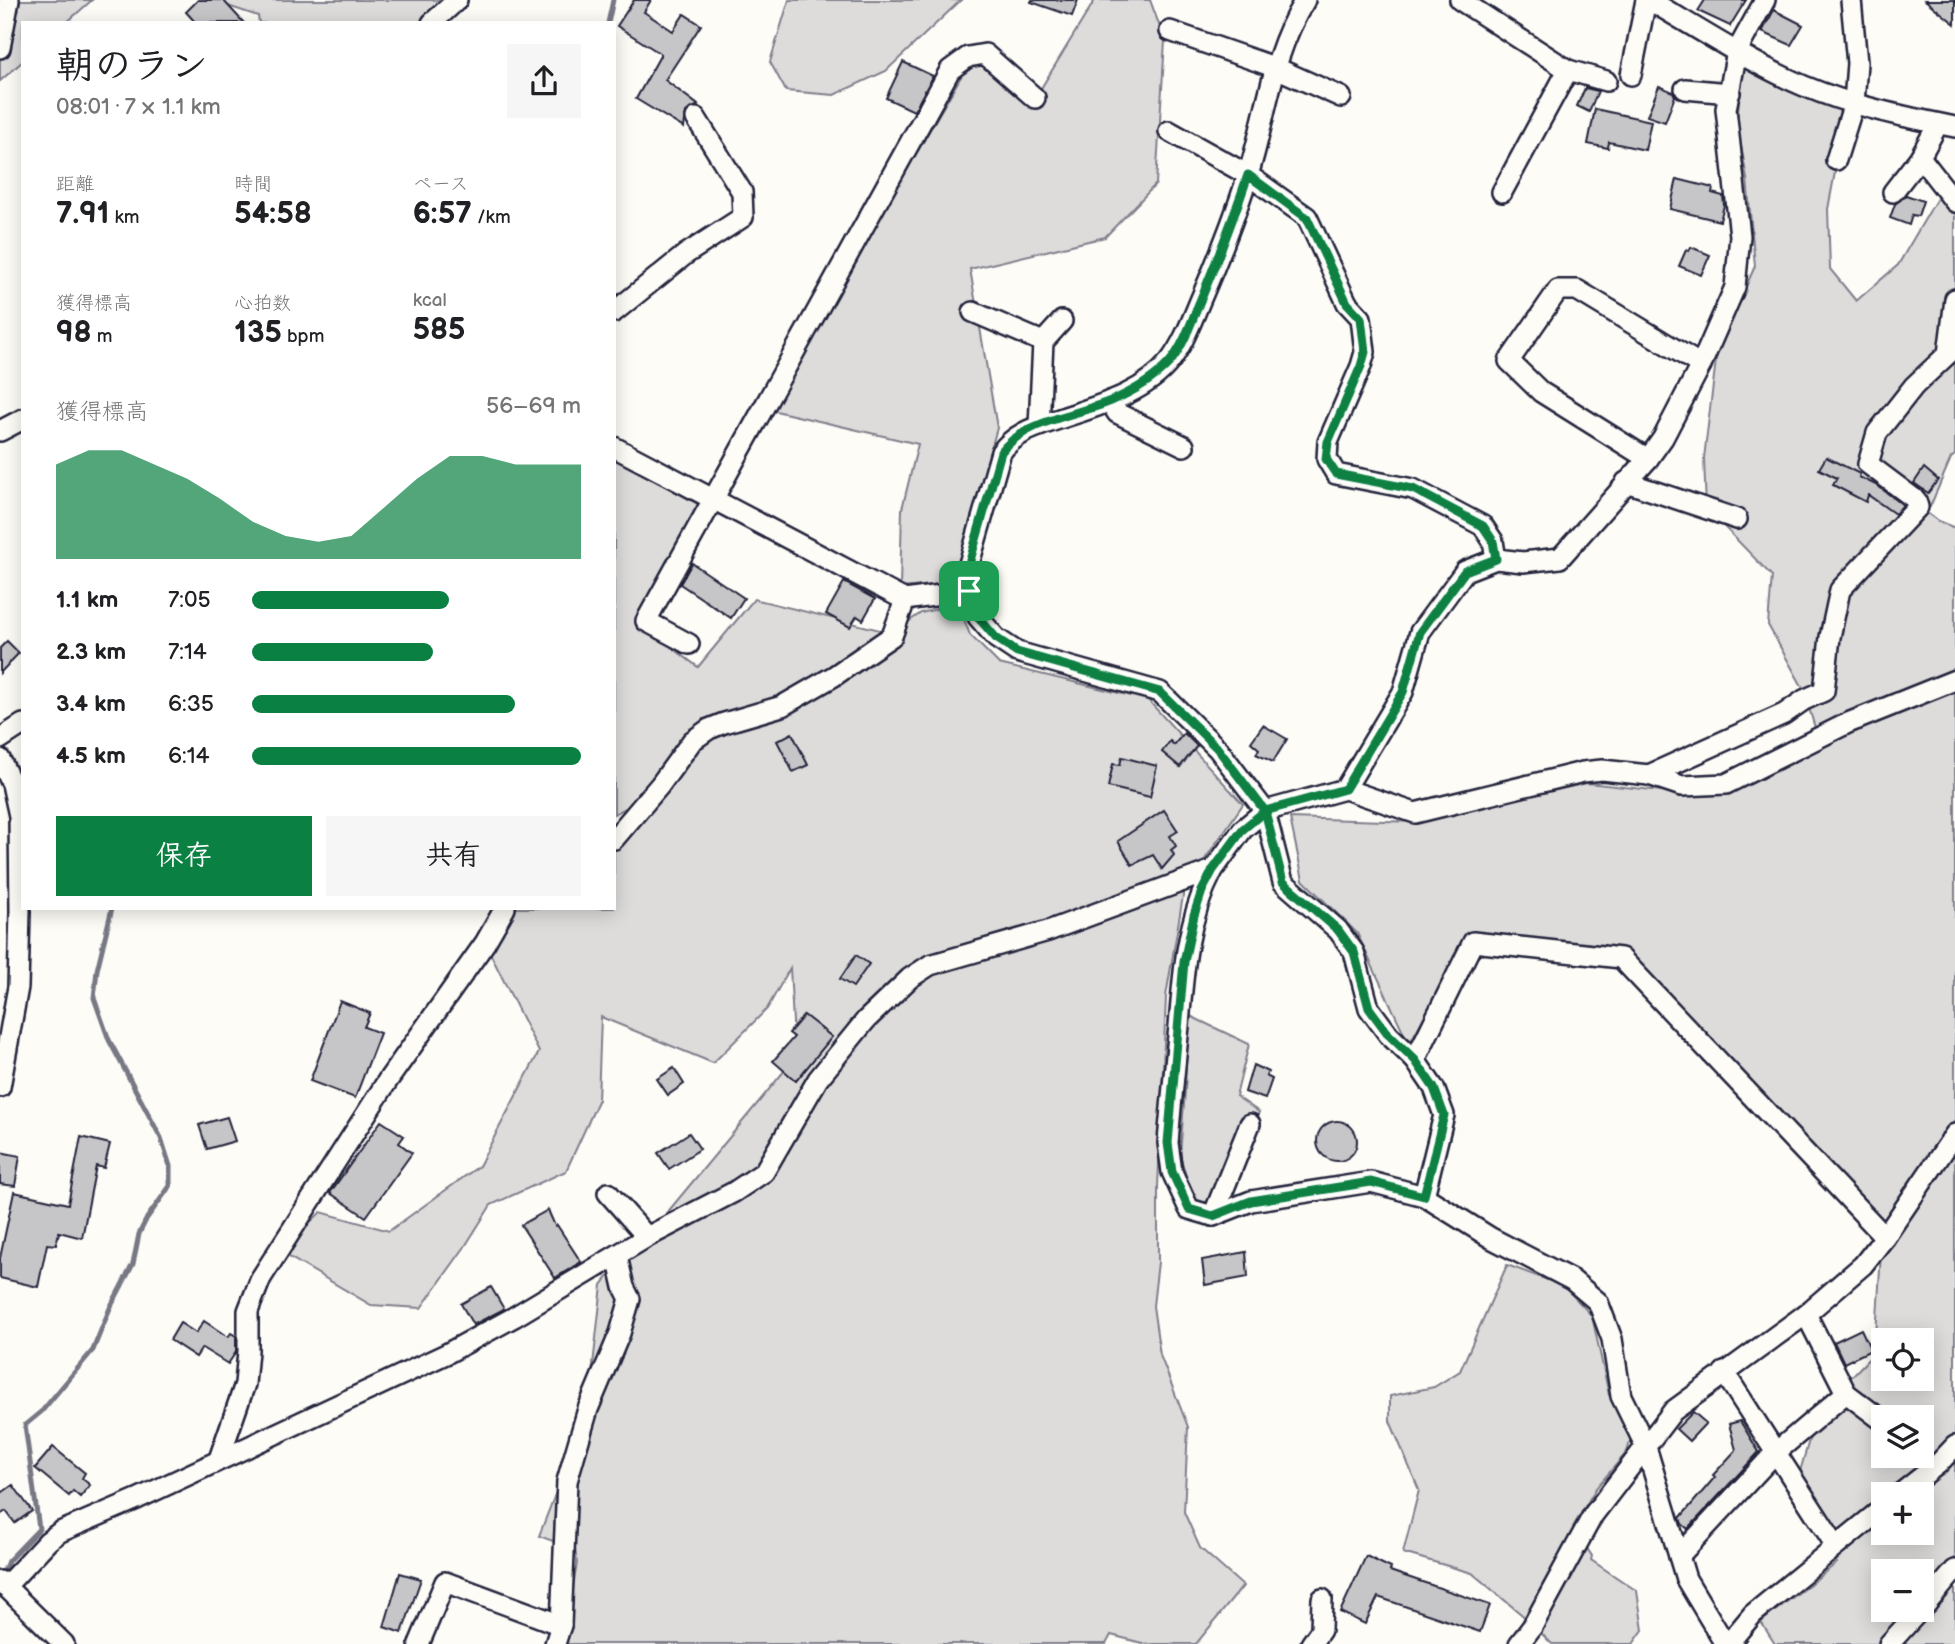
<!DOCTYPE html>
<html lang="ja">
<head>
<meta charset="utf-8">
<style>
	:root { --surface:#fff; --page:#f6f6f6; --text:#202124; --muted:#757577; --accent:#0b8043 }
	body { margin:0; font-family:"Balsamiq Sans","Klee One",sans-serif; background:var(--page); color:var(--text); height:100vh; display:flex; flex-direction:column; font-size:26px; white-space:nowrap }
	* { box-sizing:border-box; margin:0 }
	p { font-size:23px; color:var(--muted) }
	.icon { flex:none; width:38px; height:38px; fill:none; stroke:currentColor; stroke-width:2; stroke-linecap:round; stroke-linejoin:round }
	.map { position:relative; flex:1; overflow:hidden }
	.side { position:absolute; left:21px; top:21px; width:595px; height:889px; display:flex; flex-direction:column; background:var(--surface); border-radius:0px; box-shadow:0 4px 18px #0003 }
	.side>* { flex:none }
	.buttons { position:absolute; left:1871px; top:1328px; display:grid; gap:14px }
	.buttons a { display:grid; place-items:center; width:63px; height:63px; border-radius:0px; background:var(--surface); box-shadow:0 4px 18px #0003; font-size:35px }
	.pin { position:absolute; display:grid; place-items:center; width:60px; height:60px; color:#fff; margin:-30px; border-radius:14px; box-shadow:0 4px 10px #0006 }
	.round { display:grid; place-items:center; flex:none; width:74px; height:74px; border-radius:0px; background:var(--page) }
	.headline { display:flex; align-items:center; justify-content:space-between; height:119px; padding:0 35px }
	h1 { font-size:38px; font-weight:600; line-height:52px }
	.metrics { display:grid; grid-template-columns:repeat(3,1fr); gap:10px; height:119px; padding:7px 35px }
	.metrics div { display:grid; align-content:center }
	.metrics b { font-size:30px; font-weight:600 }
	.metrics small { font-size:19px; font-weight:400 }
	.metrics p { font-size:19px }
	.chart { height:196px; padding:14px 35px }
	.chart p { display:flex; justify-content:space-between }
	.chart svg { width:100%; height:126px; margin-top:7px; fill:var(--accent); opacity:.7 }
	.action { display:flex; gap:14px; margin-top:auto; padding:14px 35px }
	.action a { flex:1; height:80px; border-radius:0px; background:var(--accent); color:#fff; font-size:28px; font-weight:600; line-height:80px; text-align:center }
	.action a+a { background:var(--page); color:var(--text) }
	ul { padding:0 35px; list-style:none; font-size:23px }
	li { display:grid; grid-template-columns:112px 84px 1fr; align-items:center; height:52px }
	li i { height:18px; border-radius:9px; background:var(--accent) }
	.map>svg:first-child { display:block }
</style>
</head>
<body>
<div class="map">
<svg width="1955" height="1644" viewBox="0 0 1955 1644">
	<rect width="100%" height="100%" fill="#fdfcf7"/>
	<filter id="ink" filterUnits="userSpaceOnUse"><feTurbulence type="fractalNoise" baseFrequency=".0143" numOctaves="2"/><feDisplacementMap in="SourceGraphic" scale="14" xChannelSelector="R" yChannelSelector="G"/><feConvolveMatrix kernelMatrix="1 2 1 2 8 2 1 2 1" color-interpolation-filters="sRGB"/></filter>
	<g filter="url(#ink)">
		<g fill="#dddcdb" stroke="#807f8b" stroke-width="2" fill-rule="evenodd">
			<polygon points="0,0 92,0 66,23 23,23 23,61 0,81"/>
			<polygon points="210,0 455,0 431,23 259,23 258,16"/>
			<polygon points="789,0 961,0 886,71 834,95 786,91 770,62"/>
			<polygon points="1095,0 1150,0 1165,41 1156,184 1105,237 970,269 997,428 953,583 900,588 902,509 918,444 767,409 973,56 1035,98"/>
			<polygon points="1742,67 1847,109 1828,209 1830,269 1856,301 1898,265 1939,195 1955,208 1955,455 1951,458 1930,507 1919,507 1938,521 1955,528 1955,672 1818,738 1803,688 1768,625 1772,576 1706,508 1704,458 1717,352 1755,266 1747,179 1737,123"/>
			<polygon points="614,457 701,506 644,626 698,667 754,599 892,633 921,613 958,604 970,635 999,664 1148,700 1243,804 1184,890 1166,996 1158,1187 1158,1262 1153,1306 1160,1355 1188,1427 1184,1512 1200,1548 1243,1586 1196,1644 1146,1644 1111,1635 1106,1644 564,1644 577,1563 575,1549 539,1536 588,1409 602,1285 615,1268 647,1237 795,1058 790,968 767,1009 713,1063 601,1017 598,1101 566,1171 491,1205 464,1248 421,1308 371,1305 279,1251 321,1212 389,1231 479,1166 539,1052 485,943 505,908 614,908 614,824 632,805 614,814"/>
			<path d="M1955 683V1644H1775L1761 1622 1837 1563 1795 1489 1815 1419 1836 1393 1875 1352 1883 1220 1628 951 1471 934 1409 1044 1357 933 1303 880 1290 818 1416 822 1587 783 1671 792 1808 751ZM1883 1340H1922V1379H1883ZM1883 1418H1922V1456H1883ZM1883 1494H1922V1533H1883ZM1883 1572H1922V1610H1883Z"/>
			<polygon points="1188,1015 1249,1044 1236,1096 1259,1112 1224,1197 1199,1204 1191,1194 1180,1155 1185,1091"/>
			<polygon points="1507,1265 1564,1286 1592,1316 1609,1395 1632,1435 1627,1452 1596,1488 1573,1527 1592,1556 1591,1560 1637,1591 1643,1630 1633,1644 1552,1644 1527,1619 1472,1573 1403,1553 1419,1490 1390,1421 1390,1396 1434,1387 1460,1371"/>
		</g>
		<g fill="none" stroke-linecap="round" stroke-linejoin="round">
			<g stroke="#787885" stroke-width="5">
				<polyline points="608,23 613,0"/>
				<polyline points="1,1578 8,1561 39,1529 25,1425 42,1411 93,1350 110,1308 133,1264 139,1234 147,1218 170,1186 170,1166 161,1138 109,1040 94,998 97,970 112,908"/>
			</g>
		</g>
		<g fill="#c6c6c8" stroke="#22223b" stroke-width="2">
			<polygon points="198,0 223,0 244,23 196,23 186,12"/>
			<polygon points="634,0 651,0 644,12 673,31 684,14 701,25 665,80 698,105 686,112 684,128 636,99 661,54 617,26"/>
			<polygon points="1032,0 1078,0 1072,16 1031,2"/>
			<polygon points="1705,0 1746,0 1730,26 1698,11"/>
			<polygon points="1925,0 1955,0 1955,24"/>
			<polygon points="1774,10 1803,25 1791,45 1762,32"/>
			<polygon points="903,62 933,76 914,111 886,98"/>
			<polygon points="1659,86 1673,92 1675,96 1665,122 1647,116"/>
			<polygon points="1585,88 1598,91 1589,112 1577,106"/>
			<polygon points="1595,109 1651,121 1645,150 1609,142 1608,148 1588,144"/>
			<polygon points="1677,179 1713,188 1712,193 1723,196 1724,205 1720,221 1670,209"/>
			<polygon points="1906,195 1923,201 1918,216 1912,215 1909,225 1890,218 1895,204"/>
			<polygon points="1691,247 1710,255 1701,275 1679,266 1686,250 1689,251"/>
			<polygon points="1826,457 1860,474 1859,477 1878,486 1903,505 1895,514 1868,495 1866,502 1833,485 1837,478 1819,469"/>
			<polygon points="1924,468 1938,480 1928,493 1914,483"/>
			<polygon points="692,563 744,598 731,618 680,584"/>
			<polygon points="844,582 875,599 863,620 857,616 850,627 826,614"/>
			<polygon points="7,641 19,653 0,673 0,648"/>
			<polygon points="1263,725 1287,739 1273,762 1256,754 1259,749 1251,742"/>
			<polygon points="792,733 808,765 793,772 777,741"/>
			<polygon points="1184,733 1197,746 1180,767 1162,752 1170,741 1174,745"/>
			<polygon points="1122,757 1157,766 1150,797 1108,787 1113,764 1120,765"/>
			<polygon points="1164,810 1178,831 1170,836 1176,846 1171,850 1174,855 1162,869 1153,855 1132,865 1118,841"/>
			<polygon points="856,955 869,964 853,987 840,979"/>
			<polygon points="340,1001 370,1013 364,1027 380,1033 355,1098 310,1081"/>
			<polygon points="804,1015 832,1037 796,1081 773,1061 794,1037 789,1033"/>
			<polygon points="1253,1065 1268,1072 1266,1076 1272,1079 1265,1099 1245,1092"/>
			<polygon points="674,1068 684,1084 668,1095 657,1079"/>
			<polygon points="227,1117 235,1141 207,1149 199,1125"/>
			<circle cx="1337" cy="1141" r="20"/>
			<polygon points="381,1121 404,1136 399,1143 412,1153 366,1217 330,1193"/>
			<polygon points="689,1133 700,1149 669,1169 658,1153"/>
			<polygon points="81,1137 110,1144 104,1168 96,1166 82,1238 59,1232 56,1245 47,1244 38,1287 0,1278 0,1258 14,1192 68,1204"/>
			<polygon points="0,1152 20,1156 15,1186 0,1184"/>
			<polygon points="548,1210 555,1226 557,1225 581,1262 555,1278 521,1225"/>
			<polygon points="1246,1252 1248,1277 1205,1285 1202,1260"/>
			<polygon points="491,1287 504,1309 473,1325 461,1304"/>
			<polygon points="204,1321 228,1337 231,1333 236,1336 236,1352 228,1364 202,1348 196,1357 170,1340 180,1323 196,1333"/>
			<polygon points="1861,1329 1871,1350 1844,1363 1834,1342"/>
			<polygon points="1693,1412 1706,1423 1689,1441 1676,1429"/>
			<polygon points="1740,1421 1759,1452 1688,1529 1682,1524 1680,1518 1715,1477 1713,1475 1736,1450 1729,1424"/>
			<polygon points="53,1447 85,1473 82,1478 90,1485 80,1497 73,1491 69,1496 35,1468"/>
			<polygon points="13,1485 32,1511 15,1523 6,1511 0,1515 0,1494"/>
			<polygon points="1366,1556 1391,1568 1390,1571 1490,1605 1480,1632 1378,1597 1365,1624 1340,1612"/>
			<polygon points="400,1573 421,1579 402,1633 384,1627"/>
		</g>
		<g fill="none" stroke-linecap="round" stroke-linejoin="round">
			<g stroke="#22223b" stroke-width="24">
				<g id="minor">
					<path d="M1305 0C1272 54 1268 107 1251 165 1238 209 1221 252 1203 294 1193 317 1185 341 1170 361 1144 394 1097 406 1059 419 1036 427 1016 432 1001 452L967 571 969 591 978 617 996 638 1017 652 1160 692 1218 749 1265 811 1283 882 1338 930 1354 952 1369 1008 1389 1035 1415 1060"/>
					<polyline points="1460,0 1568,70 1502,192"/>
					<path d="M1649 0C1699 29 1750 63 1804 86 1852 106 1905 117 1955 127"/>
					<polyline points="432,23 457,0"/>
					<polyline points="1170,31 1274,67 1341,97"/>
					<polyline points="0,48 9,0"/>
					<polyline points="1568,70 1606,81"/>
					<polyline points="1631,75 1646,0"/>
					<polyline points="1685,89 1730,93"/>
					<polyline points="1938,124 1920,157 1955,202"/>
					<polyline points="1169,131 1248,175 1307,217 1347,303 1361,318 1365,352 1361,366 1328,442 1327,459 1336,474 1413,489 1483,526 1493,541 1496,559"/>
					<polyline points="1836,160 1854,103 1857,63 1851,0"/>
					<polyline points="1893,192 1920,157"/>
					<polyline points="614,312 686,254 743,217 742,192 696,118"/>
					<polyline points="973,312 1043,342"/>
					<polyline points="1110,401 1117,413 1184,446"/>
					<polyline points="1039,426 1043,342 1062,321"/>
					<polyline points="0,431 23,419"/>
					<polyline points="614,447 905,600 969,591"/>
					<polyline points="1648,459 1541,392 1509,361 1558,290 1577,290 1701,365"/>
					<polyline points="1626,482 1737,519"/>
					<polyline points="689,644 646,621 950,70 968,57 985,54 1035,98"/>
					<polyline points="0,739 23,724"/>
					<polyline points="0,759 12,784 19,816 20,912 18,987 0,1087"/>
					<polyline points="1649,775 1784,714 1804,700 1824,691 1830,637 1840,590 1918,507 1916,500 1868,464 1877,433 1914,386 1948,354 1955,299"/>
					<polyline points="1345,789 1403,692 1420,632 1465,571 1496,559 1523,562 1560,558 1648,459 1663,438 1701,365 1735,287 1740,236 1726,109 1737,51 1765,0"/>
					<polyline points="614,839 660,785 692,741 709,729 724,723 782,706 834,676 892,636 905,600"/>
					<path d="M1213 870C1187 919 1183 972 1179 1026 1175 1065 1171 1104 1168 1143L1172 1172 1189 1209 1213 1216 1251 1201 1371 1182 1424 1196 1491 1238 1572 1280 1598 1302 1612 1339 1621 1396 1646 1447 1686 1579 1725 1644"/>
					<polyline points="608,1193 647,1237"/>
					<polyline points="1424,1196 1444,1115 1434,1088 1415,1060 1473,942 1621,958 1885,1237"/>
					<polyline points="1213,1216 1250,1124"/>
					<polyline points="1806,1314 1846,1393"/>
					<polyline points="1724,1372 1836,1546"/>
					<polyline points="219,1459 245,1384 248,1351 248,1311 261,1278 388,1080 485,943 505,908"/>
					<polyline points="1900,1494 1938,1464 1955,1446"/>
					<polyline points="1679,1556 1775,1453 1846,1393 1883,1421"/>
					<polyline points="0,1581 64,1644"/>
					<polyline points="5,1587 48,1541 60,1532 137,1499 446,1354 514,1317 647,1237 734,1192 764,1172 818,1079 866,1020 910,978 930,965 1048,931 1213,870 1243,829 1265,811 1345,789 1415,813 1583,772 1602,770 1649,775 1682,786 1726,784 1848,723 1955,680"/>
					<polyline points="1922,1609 1955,1570"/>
					<polyline points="561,1625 567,1481 588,1409 620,1333 630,1299 624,1287 617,1256"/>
					<polyline points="419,1644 445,1582 561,1625 555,1644"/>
					<polyline points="1311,1644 1321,1630 1322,1599"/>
					<polyline points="1519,1644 1532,1627 1593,1515 1673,1411 1806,1314 1863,1265 1885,1237 1955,1134"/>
					<polyline points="1728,1644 1753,1614 1883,1508"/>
					<polyline points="1889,1644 1920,1610"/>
				</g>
			</g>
			<use href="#minor" stroke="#fdfcf7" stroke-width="19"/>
		</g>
	</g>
	<g fill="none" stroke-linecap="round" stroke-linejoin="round" filter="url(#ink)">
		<g stroke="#fff" stroke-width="14">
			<path id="route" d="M969 591 978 617 996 638 1017 652 1160 692 1218 749 1265 811 1283 882 1338 930 1354 952 1369 1008 1389 1035 1415 1060 1434 1088 1444 1115 1424 1196 1371 1182 1251 1201 1213 1216 1189 1209 1172 1172 1168 1143 1184 962 1194 915 1202 891 1213 870 1243 829 1265 811 1345 789 1403 692 1420 632 1465 571 1496 559 1493 541 1483 526 1413 489 1336 474 1326 459 1328 442 1361 366 1365 352 1361 318 1347 303 1307 218 1248 175C1233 220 1216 263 1198 306 1190 325 1183 347 1169 363 1153 380 1132 392 1111 401 1074 416 1026 420 1001 452L967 571 969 591"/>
		</g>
		<use href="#route" stroke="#0b8043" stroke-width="9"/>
	</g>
</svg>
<div class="buttons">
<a><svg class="icon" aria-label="locate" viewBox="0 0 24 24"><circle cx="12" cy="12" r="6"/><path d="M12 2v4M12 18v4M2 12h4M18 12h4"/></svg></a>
<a><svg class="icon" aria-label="layers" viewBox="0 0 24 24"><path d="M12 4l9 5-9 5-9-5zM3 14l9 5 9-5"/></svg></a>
<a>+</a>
<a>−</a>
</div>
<div class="pin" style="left:969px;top:591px;background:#1e9e55"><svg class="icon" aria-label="arrive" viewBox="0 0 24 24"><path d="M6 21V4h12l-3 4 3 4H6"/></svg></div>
<section class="side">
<div class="headline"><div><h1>朝のラン</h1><p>08:01 · 7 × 1.1 km</p></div><a class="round"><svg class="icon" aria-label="share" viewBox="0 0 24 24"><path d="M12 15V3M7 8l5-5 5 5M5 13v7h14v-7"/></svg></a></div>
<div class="metrics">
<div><p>距離</p><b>7.91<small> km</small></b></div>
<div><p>時間</p><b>54:58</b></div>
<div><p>ペース</p><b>6:57<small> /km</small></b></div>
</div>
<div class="metrics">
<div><p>獲得標高</p><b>98<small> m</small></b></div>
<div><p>心拍数</p><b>135<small> bpm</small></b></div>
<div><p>kcal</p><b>585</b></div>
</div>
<div class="chart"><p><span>獲得標高</span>56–69 m</p>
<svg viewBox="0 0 160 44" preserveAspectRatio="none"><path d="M0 44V11L10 6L20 6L30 11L40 16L50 23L60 31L70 36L80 38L90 36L100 26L110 16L120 8L130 8L140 11L150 11L160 11V44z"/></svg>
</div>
<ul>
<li><b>1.1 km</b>7:05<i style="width:60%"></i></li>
<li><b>2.3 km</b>7:14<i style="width:55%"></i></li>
<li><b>3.4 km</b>6:35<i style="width:80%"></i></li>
<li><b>4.5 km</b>6:14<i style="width:100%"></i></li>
</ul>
<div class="action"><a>保存</a><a>共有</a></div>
</section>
</div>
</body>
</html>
